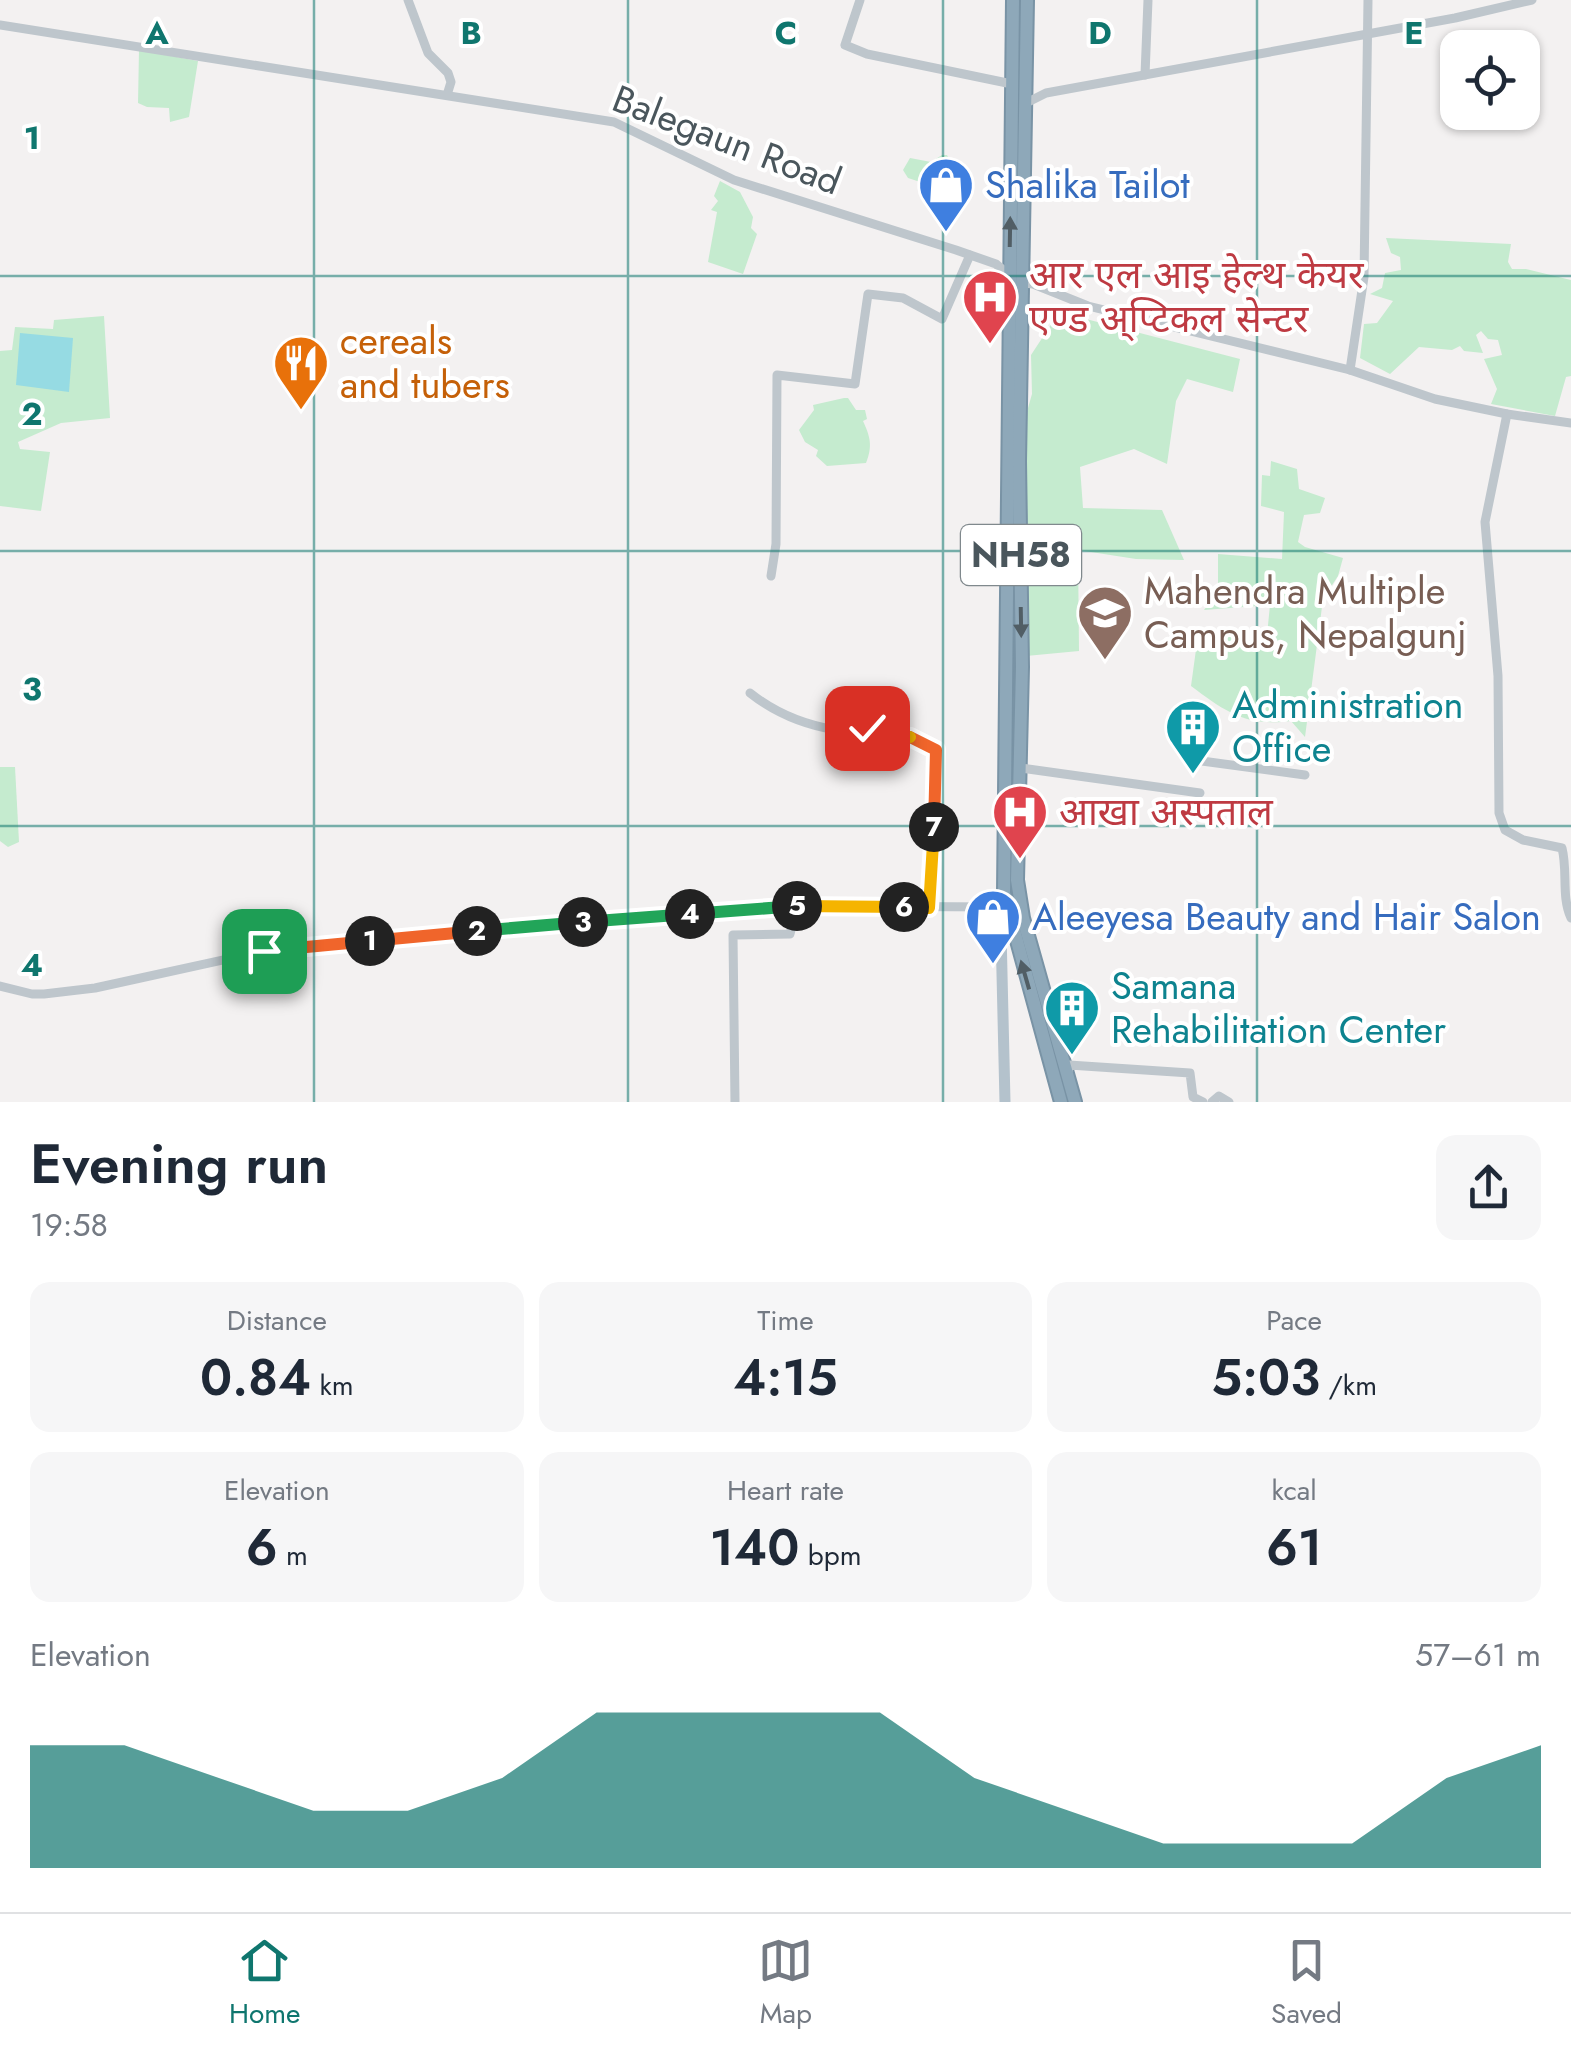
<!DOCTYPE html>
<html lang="en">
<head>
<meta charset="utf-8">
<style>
	:root { --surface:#fff; --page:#f6f6f7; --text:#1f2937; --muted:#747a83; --line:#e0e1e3; --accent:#0f766e }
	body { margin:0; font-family:Jost,"Noto Sans Devanagari",sans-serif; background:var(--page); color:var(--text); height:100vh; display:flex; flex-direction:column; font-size:38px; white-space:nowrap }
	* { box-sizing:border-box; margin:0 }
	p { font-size:32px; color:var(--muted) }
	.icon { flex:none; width:55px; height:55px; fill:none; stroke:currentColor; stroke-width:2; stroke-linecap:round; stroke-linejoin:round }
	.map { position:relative; height:1102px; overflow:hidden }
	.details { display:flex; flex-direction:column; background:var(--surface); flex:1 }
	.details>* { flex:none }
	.controls { position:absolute; left:1440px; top:30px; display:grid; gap:20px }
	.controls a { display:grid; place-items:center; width:100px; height:100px; border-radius:20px; background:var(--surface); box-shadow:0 2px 8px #0004; font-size:50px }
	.pin { position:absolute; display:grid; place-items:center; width:85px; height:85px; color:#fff; margin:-42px; border-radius:20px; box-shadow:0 5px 15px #0006 }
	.km { position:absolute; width:50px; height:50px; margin:-25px; border-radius:50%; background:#222; color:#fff; font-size:28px; line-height:50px; text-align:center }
	.round { display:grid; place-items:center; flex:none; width:105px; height:105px; border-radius:20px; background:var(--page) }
	.headline { display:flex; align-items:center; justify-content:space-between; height:170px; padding:0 30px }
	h1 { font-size:55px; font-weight:600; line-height:75px }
	.figures { display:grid; grid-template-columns:repeat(3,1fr); gap:15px; height:170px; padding:10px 30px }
	.figures div { display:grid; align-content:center; border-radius:20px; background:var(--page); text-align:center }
	.figures b { font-size:50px; font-weight:600 }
	.figures small { font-size:28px; font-weight:400 }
	.figures p { font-size:28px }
	.chart { height:280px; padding:20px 30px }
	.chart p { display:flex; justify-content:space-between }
	.chart svg { width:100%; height:180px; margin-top:10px; fill:var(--accent); opacity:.7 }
	.menu { display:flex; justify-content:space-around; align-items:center; height:140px; border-top:2px solid var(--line); background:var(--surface); font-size:28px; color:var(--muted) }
	.menu a { display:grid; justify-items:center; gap:5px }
	.menu .active { color:var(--accent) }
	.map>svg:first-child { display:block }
</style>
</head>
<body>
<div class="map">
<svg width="1571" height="1102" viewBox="0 0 1571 1102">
	<rect width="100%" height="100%" fill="#f3f1f1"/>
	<g fill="#c5ebcf">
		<polygon points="139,50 198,61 189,117 170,122 169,108 147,107 138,103"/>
		<polygon points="942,155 947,155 955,172 968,178 971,190 954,193 908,178 903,170 910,158 931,162"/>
		<polygon points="720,181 740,192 753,217 751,228 757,234 743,274 708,262 717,212 711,210 718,201 714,196"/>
		<polygon points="1386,238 1511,244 1508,262 1512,269 1526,269 1571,280 1571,376 1566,377 1555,416 1491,404 1497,389 1484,359 1502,355 1498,340 1488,339 1481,331 1476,335 1483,353 1464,351 1460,346 1452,350 1419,347 1390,374 1360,358 1364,324 1377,323 1393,301 1370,294 1382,288 1385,273 1401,270 1400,257 1391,253"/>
		<polygon points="104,316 110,418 61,423 18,442 20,449 50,452 41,511 0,506 0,351 12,350 15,327 53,329 54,320"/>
		<polygon points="1086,319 1240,359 1233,392 1187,379 1176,401 1167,464 1134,449 1080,467 1083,508 1162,510 1184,560 1136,559 1078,550 1079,651 1026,656 1026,415 1032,394 1031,355 1052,323"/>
		<path d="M844 398H848L856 410H865L867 419 863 421C870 436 873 446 866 463L827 466 816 456 818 450 805 442 799 430 814 410 813 405Z"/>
		<path d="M1271 461 1297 469 1299 489 1325 498 1320 513 1304 515 1298 542 1305 547 1343 558 1338 576 1323 599 1305 737 1291 721C1246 727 1226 712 1191 686L1198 635 1226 631 1245 642 1267 635 1270 605 1204 610 1218 591V554L1282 559 1284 512 1261 506 1262 475 1270 476Z"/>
		<polygon points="0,767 15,767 19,842 8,847 0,841"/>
	</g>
	<polygon fill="#96dbe3" points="20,333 73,338 69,392 16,385"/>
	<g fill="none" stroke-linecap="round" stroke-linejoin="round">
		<g stroke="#7993a5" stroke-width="16">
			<g id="highway">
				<polyline points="1013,0 1004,893 1061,1102"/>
				<polyline points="1027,0 1019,461 1022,667 1017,880 1023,918 1075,1102"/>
			</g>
		</g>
		<g stroke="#bec6cc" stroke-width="9">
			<polyline points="408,0 428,53 448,73 451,82 447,95"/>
			<polyline points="860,0 845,45 867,54 1012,84"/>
			<polyline points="0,25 614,122 734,180 956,250 996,264 1009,275"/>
			<polyline points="1145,75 1148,0"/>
			<polyline points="1026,103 1046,93 1455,18 1532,0"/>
			<polyline points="1024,283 1033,284 1088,306 1350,370 1435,399 1507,414 1571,423"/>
			<polyline points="1350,370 1364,277 1368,0"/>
			<path d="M1507 414 1485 522 1498 676 1499 813 1505 830 1523 840 1562 848C1568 872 1561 896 1571 918"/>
			<polyline points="771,576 776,544 777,375 855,384 868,294 903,298 942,319 970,255"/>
			<path d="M750 693C774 712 805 725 836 730 846 731 856 728 867 728 890 729 913 737 935 746L929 908"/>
			<polyline points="1187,759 1305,775"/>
			<polyline points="1020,773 1021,768 1200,793"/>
			<polyline points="0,986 32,994 44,994 95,988 264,951 581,922 797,906 1006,907"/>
			<polyline points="1068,1071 1069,1065 1190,1073 1193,1097 1203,1102"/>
			<polyline points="735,1102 733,935 790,934 797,906"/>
			<polyline points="1212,1102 1219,1096 1229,1102"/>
		</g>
		<polyline stroke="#b4c2cc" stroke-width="11" points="1005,1102 1001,931 1006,907"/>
		<use href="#highway" stroke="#8ea8b9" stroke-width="12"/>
	</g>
	<defs><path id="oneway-solid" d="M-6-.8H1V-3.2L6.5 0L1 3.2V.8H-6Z" transform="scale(2.5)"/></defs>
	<g fill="#515e65">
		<use href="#oneway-solid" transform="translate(1010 232) rotate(-89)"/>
		<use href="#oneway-solid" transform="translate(1021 622) rotate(89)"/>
		<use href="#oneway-solid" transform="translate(1025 975) rotate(-106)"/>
	</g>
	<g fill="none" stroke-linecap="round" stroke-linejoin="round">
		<g stroke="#fff" stroke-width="20">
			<polyline id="split-1" points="264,951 370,941"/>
		</g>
		<g stroke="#fff" stroke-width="20">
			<polyline id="split-2" points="370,941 477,931"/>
		</g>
		<g stroke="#fff" stroke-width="20">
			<polyline id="split-3" points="477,931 583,922"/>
		</g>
		<g stroke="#fff" stroke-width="20">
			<polyline id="split-4" points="583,922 690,914"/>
		</g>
		<g stroke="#fff" stroke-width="20">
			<polyline id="split-5" points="690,914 797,906"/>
		</g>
		<g stroke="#fff" stroke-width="20">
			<polyline id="split-6" points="797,906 904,907"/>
		</g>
		<g stroke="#fff" stroke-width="20">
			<polyline id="split-7" points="904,907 929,908 934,827"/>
		</g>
		<g stroke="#fff" stroke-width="20">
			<polyline id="split-8" points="910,737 936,750 934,827"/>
		</g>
		<g stroke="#fff" stroke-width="20">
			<polyline id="split-9" points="867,728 910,737"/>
		</g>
		<use href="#split-1" stroke="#f0652b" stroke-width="12"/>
		<use href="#split-2" stroke="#f0652b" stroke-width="12"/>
		<use href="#split-3" stroke="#22a559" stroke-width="12"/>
		<use href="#split-4" stroke="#22a559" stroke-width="12"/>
		<use href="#split-5" stroke="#22a559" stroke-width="12"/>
		<use href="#split-6" stroke="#f5b400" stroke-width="12"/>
		<use href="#split-7" stroke="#f5b400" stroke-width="12"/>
		<use href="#split-8" stroke="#f0652b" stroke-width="12"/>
		<use href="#split-9" stroke="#f5b400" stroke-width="12"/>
	</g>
	<path fill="none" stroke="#0f766e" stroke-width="2.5" stroke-opacity="0.55" d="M314 0V1102M628 0V1102M943 0V1102M1257 0V1102M0 276H1571M0 551H1571M0 826H1571"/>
	<defs>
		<g id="shop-pin" transform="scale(2.875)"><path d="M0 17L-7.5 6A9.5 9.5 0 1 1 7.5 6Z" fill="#3f7fe0" stroke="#fff"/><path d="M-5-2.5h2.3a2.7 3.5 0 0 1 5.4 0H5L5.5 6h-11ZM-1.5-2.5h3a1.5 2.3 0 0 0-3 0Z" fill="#fff"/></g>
		<g id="hospital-pin" transform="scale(2.875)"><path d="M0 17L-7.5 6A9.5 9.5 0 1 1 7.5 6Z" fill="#e0444e" stroke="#fff"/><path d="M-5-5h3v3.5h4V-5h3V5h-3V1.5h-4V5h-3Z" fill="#fff"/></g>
		<g id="restaurant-pin" transform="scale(2.875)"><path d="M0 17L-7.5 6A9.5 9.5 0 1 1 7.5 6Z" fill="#e8710a" stroke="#fff"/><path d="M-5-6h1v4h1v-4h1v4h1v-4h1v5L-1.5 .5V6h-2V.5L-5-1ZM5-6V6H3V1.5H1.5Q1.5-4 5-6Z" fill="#fff"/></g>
		<g id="university-pin" transform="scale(2.875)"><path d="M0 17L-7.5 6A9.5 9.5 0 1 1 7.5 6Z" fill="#8d6e63" stroke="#fff"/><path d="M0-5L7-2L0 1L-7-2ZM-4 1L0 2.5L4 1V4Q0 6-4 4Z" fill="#fff"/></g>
		<g id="building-pin" transform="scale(2.875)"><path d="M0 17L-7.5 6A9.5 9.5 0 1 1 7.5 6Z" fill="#0f9aa8" stroke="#fff"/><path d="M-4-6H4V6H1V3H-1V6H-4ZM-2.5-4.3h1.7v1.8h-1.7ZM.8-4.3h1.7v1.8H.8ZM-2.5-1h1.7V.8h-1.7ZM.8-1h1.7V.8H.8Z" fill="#fff"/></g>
	</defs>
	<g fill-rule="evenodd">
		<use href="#shop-pin" x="946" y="185"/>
		<use href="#hospital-pin" x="990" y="297"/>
		<use href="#restaurant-pin" x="301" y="363"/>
		<use href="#university-pin" x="1105" y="613"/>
		<use href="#building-pin" x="1193" y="727"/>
		<use href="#hospital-pin" x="1020" y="812"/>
		<use href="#shop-pin" x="993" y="917"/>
		<use href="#building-pin" x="1072" y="1008"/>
	</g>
	<g text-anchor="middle" stroke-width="8" stroke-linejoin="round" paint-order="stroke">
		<rect fill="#fff" stroke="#80898d" stroke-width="2.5" x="961" y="525" width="120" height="60" rx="8"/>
		<g font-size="35" font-weight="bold" fill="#4a565c">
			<text x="1021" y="567">NH58</text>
		</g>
		<g font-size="38" fill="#4a565c" stroke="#fff">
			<text transform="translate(727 140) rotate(21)" y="13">Balegaun Road</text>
		</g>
		<g font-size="38" fill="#366cbe" stroke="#fff" text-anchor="start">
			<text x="985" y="198">Shalika Tailot</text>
			<text x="1032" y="930">Aleeyesa Beauty and Hair Salon</text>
		</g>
		<g font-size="38" fill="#be3a42" stroke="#fff" text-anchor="start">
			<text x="1029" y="288">आर एल आइ हेल्थ केयर<tspan x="1029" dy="44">एण्ड अ्प्टिकल सेन्टर</tspan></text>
			<text x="1059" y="825">आखा अस्पताल</text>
		</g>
		<g font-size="38" fill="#c56008" stroke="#fff" text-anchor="start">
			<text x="340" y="354">cereals<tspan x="340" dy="44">and tubers</tspan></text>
		</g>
		<g font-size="38" fill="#785e54" stroke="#fff" text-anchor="start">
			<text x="1144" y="604">Mahendra Multiple<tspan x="1144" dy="44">Campus, Nepalgunj</tspan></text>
		</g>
		<g font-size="38" fill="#0d838f" stroke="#fff" text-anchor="start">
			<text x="1232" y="718">Administration<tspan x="1232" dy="44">Office</tspan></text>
			<text x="1111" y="999">Samana<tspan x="1111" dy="44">Rehabilitation Center</tspan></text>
		</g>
	</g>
	<g font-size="32" text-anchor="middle" font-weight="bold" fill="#0f766e" stroke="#fff" stroke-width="8" stroke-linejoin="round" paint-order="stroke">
		<text x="157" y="44">A</text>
		<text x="471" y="44">B</text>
		<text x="786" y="44">C</text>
		<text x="1100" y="44">D</text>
		<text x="1414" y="44">E</text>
		<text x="32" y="149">1</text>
		<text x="32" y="425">2</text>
		<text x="32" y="700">3</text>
		<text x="32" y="976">4</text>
	</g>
</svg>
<div class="controls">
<a><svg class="icon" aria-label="locate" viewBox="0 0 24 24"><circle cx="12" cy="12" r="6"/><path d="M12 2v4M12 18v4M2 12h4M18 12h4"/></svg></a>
</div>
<div class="pin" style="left:264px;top:951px;background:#1e9e55"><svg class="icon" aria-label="arrive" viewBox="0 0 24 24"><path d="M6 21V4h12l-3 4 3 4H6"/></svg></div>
<div class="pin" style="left:867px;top:728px;background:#d93025"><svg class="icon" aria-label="check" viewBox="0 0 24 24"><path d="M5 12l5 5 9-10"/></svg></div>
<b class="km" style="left:370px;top:941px">1</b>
<b class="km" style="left:477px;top:931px">2</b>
<b class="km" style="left:583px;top:922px">3</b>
<b class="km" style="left:690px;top:914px">4</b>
<b class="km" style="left:797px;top:906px">5</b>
<b class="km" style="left:904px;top:907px">6</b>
<b class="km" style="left:934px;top:827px">7</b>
</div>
<section class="details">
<div class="headline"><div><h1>Evening run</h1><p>19:58</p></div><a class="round"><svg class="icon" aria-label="share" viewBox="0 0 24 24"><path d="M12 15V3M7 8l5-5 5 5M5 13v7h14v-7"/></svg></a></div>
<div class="figures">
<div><p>Distance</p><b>0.84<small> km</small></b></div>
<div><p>Time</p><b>4:15</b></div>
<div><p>Pace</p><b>5:03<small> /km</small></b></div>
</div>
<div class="figures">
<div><p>Elevation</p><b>6<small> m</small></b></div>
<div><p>Heart rate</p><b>140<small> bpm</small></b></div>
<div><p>kcal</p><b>61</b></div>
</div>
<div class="chart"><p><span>Elevation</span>57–61 m</p>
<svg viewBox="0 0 160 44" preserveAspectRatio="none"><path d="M0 44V14L10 14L20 22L30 30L40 30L50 22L60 6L70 6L80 6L90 6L100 22L110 30L120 38L130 38L140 38L150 22L160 14V44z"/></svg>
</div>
</section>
<nav class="menu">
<a class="active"><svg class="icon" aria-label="home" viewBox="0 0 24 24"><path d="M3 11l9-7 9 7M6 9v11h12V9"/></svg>Home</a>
<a><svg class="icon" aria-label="map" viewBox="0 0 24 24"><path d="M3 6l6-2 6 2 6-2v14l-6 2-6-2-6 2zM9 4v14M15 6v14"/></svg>Map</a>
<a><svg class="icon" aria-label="saved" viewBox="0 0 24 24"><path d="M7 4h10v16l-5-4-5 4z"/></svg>Saved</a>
</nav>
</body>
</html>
